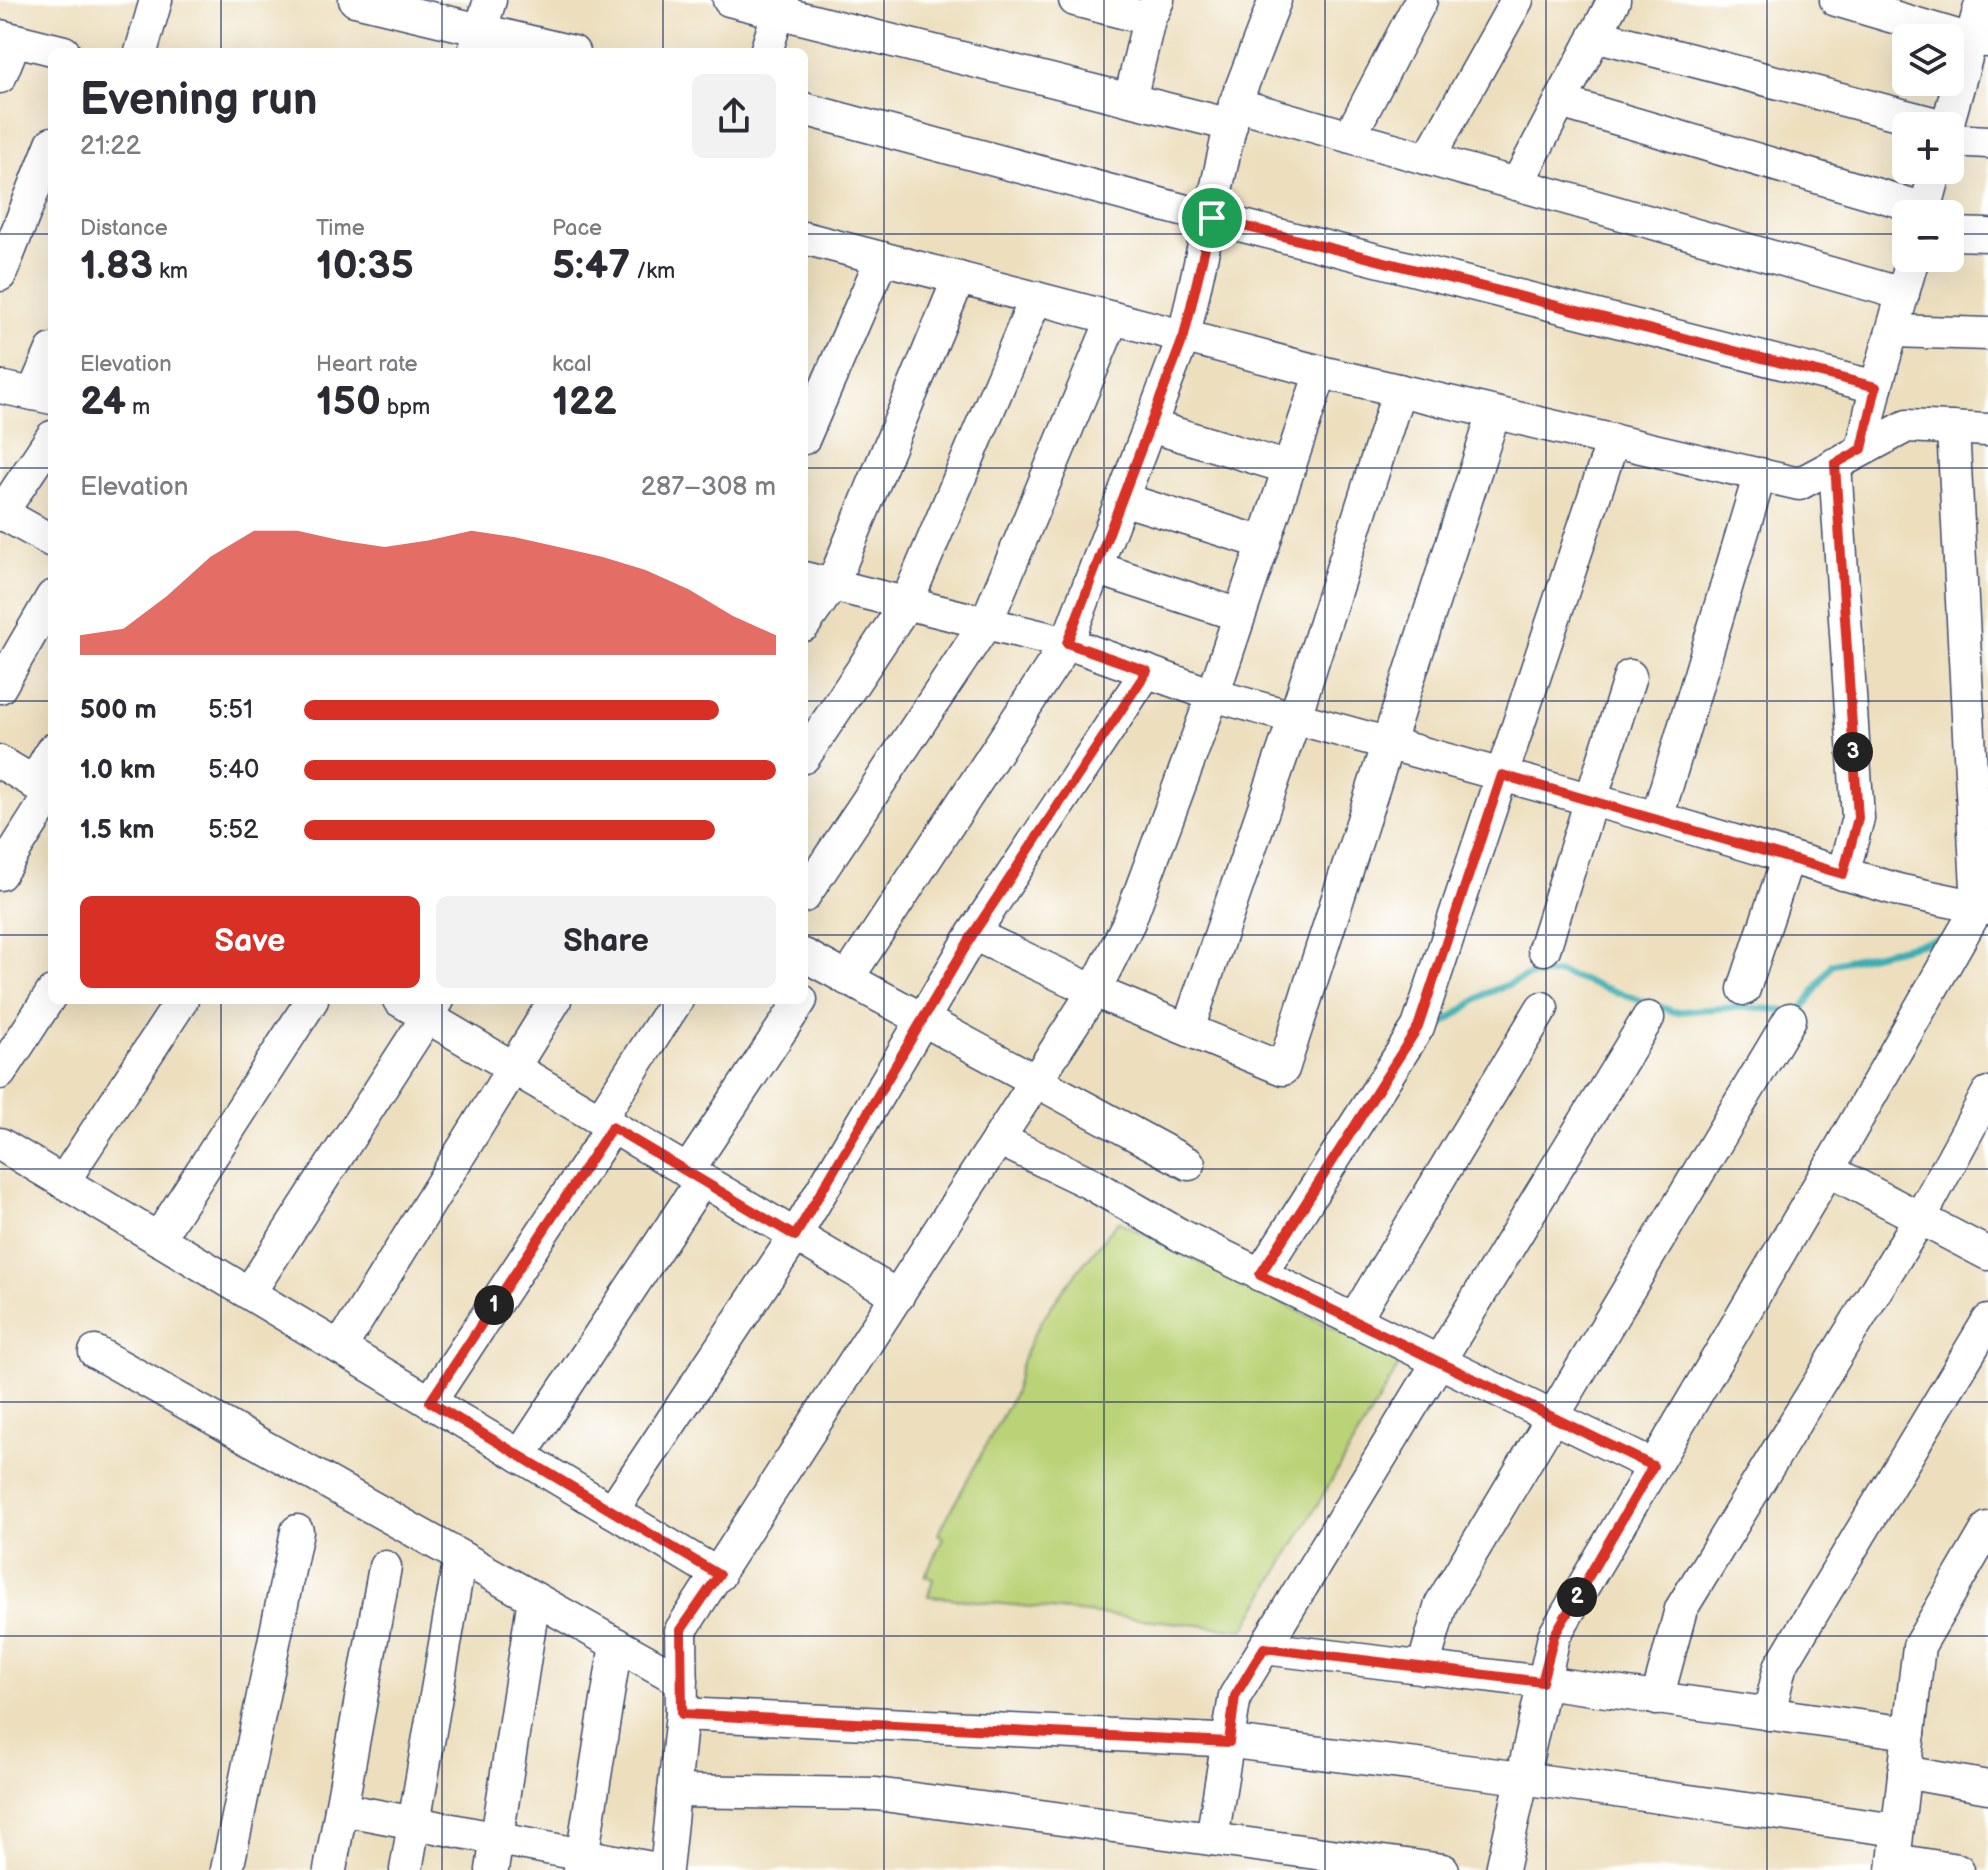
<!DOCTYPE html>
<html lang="en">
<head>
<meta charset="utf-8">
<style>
	:root { --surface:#fff; --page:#f2f2f3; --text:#2b2b33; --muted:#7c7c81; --accent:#d93025 }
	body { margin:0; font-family:"Balsamiq Sans",sans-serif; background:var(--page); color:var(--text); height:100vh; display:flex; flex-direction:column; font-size:30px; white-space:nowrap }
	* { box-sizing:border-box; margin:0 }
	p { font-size:26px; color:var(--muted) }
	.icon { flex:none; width:44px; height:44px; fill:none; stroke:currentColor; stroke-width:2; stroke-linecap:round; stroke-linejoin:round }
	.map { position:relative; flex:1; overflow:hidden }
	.details { position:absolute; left:48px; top:48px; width:760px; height:956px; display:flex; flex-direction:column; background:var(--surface); border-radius:12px; box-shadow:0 8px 32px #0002 }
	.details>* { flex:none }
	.fabs { position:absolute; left:1892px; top:24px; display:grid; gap:16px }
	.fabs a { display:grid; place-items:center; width:72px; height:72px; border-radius:12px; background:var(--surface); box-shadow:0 8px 32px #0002; font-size:40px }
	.pin { position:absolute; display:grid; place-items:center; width:68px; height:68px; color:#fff; margin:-34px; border:4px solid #fff; border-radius:50%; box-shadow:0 2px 8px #0007 }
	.km { position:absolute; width:40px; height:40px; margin:-20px; border-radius:50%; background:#222; color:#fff; font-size:22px; line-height:40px; text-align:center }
	.round { display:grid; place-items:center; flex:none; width:84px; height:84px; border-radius:12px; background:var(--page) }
	.summary { display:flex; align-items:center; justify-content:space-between; height:136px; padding:0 32px }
	h1 { font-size:44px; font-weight:800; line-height:60px }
	.figures { display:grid; grid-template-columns:repeat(3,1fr); gap:12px; height:136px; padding:8px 32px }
	.figures div { display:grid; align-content:center }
	.figures b { font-size:40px; font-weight:800 }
	.figures small { font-size:22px; font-weight:400 }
	.figures p { font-size:22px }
	.chart { height:224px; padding:16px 32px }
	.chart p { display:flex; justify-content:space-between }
	.chart svg { width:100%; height:144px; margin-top:8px; fill:var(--accent); opacity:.7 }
	.cta { display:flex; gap:16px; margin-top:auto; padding:16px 32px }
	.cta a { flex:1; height:92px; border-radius:12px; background:var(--accent); color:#fff; font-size:32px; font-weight:800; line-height:92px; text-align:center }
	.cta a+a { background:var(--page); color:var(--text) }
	ul { padding:0 32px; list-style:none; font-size:26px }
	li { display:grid; grid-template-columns:128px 96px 1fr; align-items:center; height:60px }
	li i { height:20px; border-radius:10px; background:var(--accent) }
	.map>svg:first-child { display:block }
</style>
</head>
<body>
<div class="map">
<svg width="1988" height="1870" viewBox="0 0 1988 1870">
	<rect width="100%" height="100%" fill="#fff"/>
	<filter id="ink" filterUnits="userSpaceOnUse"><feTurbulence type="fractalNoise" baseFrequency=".0125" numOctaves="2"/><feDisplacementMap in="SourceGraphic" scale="16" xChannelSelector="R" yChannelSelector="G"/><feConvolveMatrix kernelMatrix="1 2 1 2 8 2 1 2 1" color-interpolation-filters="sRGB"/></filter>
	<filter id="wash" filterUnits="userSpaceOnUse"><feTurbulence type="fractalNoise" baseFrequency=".006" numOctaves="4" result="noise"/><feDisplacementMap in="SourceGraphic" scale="32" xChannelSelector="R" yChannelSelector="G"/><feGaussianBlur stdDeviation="1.8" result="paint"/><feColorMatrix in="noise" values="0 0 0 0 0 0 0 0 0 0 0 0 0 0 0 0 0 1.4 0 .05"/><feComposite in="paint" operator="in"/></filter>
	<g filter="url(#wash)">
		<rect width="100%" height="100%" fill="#eddfbe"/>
		<path fill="#bbd377" stroke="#6b816a" stroke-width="2" d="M1118 1221 1401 1362 1244 1630 928 1596 933 1579 925 1576 943 1538 938 1534 1015 1392C1023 1326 1079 1272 1118 1221Z"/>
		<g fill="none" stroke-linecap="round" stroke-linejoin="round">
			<g stroke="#3badb3" stroke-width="7">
				<polyline points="1797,1010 1802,1010 1832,964 1948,937"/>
				<polyline points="1433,1031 1485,994 1528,976 1560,973 1675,1012 1738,1007 1784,1010"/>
			</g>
		</g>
	</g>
	<g filter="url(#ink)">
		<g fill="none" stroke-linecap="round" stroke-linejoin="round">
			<g stroke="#3a496c" stroke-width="35">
				<g id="minor">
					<polyline points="355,0 573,52"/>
					<polyline points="729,0 1231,125"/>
					<polyline points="1075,0 1149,19"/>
					<polyline points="1836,0 1971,40 1988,41"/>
					<polyline points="1595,35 1944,126"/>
					<polyline points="0,36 64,52"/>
					<polyline points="141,52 156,0"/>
					<polyline points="474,52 490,0"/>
					<polyline points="766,52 782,0"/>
					<polyline points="0,77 15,40"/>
					<polyline points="1130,100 1149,19 1158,0"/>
					<polyline points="1560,102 1926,209"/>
					<polyline points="1235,104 1903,294"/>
					<polyline points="804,109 1212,218 1876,387"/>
					<polyline points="1947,126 1982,0"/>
					<polyline points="1350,136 1421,0"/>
					<polyline points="1950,140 1988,142"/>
					<polyline points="1428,159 1517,0"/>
					<polyline points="1517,184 1614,0"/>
					<polyline points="1924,214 1936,170"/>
					<polyline points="1950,234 1988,235"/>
					<polyline points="804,238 1321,372 1799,484 1907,426 1988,430"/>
					<polyline points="0,275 52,143"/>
					<polyline points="1893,331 1988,334"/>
					<polyline points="0,387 52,398"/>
					<polyline points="33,394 52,350"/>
					<polyline points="1150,426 1289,468"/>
					<polyline points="804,438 882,258"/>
					<polyline points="1862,449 1876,387 1913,258"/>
					<polyline points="1835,464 1858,818 1843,874"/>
					<polyline points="1122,499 1264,543"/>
					<polyline points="0,512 52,541"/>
					<polyline points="0,515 52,437"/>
					<polyline points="1096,568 1239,615"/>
					<polyline points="804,578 1067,643 1213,695 1657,818 1902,891 1988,909"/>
					<polyline points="804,625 832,585 959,278"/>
					<polyline points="0,687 52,597"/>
					<polyline points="804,757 906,604 1036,298"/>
					<polyline points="0,762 52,793"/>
					<polyline points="34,783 52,750"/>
					<polyline points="1657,818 1760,474"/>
					<polyline points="0,874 51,793"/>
					<polyline points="804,896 986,623 1113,318"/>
					<polyline points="973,934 1094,991 1283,1069 1494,413"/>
					<polyline points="1544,949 1630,676"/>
					<polyline points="804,955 1189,1164"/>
					<polyline points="847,979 1067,643 1184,336 1235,104 1275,0"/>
					<polyline points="1744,989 1788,857"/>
					<polyline points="399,1000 898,1296"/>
					<polyline points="1188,1029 1295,717 1399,390"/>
					<polyline points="0,1073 52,993"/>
					<polyline points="600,1119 677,1000"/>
					<polyline points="998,1139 1090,1183 1180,1235 1653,1466"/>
					<polyline points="0,1144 719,1575"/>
					<polyline points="1828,1170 1988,1254"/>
					<polyline points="687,1172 801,1000"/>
					<polyline points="63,1182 182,1000"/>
					<polyline points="158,1239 312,1000"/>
					<polyline points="1260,1275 1418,1027 1613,440"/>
					<polyline points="249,1293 438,1000"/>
					<polyline points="1354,1320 1542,1008"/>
					<polyline points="340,1348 555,1000"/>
					<polyline points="95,1352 682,1681"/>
					<polyline points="430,1402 612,1127"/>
					<polyline points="520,1456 702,1180"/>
					<polyline points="612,1511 795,1236 973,934 1147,671"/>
					<polyline points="1264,1648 1542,1682 1909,1733"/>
					<polyline points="1423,1668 1441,1604 1790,1019"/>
					<polyline points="1657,1699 1681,1609 1920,1218 1988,1093"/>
					<polyline points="682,1714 1216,1740 1522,1778 1897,1830"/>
					<polyline points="1769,1714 1780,1667 1988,1321"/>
					<polyline points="1904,1772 1988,1787"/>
					<polyline points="674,1791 876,1794 1443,1870"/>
					<polyline points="341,1809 662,1870"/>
					<polyline points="1212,1839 1235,1696 1648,1018"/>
					<polyline points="1894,1860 1958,1870"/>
					<polyline points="227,1870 297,1531"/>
					<polyline points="330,1870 385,1567"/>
					<polyline points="406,1870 460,1557"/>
					<polyline points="492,1870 534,1598"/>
					<polyline points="580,1870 616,1644"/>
					<polyline points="666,1870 682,1714 681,1630 1094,991 1129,922 1213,695 1321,372"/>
					<polyline points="1502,1870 1554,1636 1828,1170 1978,907 1953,428"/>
					<polyline points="1893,1870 1919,1646 1988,1528"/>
				</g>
			</g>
			<use href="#minor" stroke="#fff" stroke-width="32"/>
		</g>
	</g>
	<g fill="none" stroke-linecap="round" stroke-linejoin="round" filter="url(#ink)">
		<g stroke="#fff" stroke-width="16">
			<polygon id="route" points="1212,218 1876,387 1862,449 1835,464 1858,818 1843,874 1502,775 1418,1027 1260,1275 1653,1466 1554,1636 1542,1682 1264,1648 1235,1696 1229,1742 682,1714 681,1630 719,1575 430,1402 612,1127 795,1236 973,934 1147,671 1067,643 1184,336"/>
		</g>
		<use href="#route" stroke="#d93025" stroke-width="10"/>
	</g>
	<path fill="none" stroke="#1b2f5e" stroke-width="2" stroke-opacity="0.55" d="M221 0V52M442 0V52M663 0V52M884 0V1870M1104 0V1870M1325 0V1870M1546 0V1870M1767 0V1870M0 234H52M804 234H1906M1950 234H1988M0 468H52M804 468H1988M0 701H52M804 701H1988M0 935H52M804 935H1988M221 1000V1870M442 1000V1870M663 1000V1870M0 1169H1988M0 1402H1988M0 1636H1988"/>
</svg>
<div class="fabs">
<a><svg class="icon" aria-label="layers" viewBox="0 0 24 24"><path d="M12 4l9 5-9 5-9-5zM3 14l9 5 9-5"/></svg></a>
<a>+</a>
<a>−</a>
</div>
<div class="pin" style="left:1212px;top:218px;background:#1e9e55"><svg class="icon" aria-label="arrive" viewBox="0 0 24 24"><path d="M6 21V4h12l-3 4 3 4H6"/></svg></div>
<b class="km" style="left:494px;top:1305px">1</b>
<b class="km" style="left:1577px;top:1597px">2</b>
<b class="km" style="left:1853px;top:752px">3</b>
<section class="details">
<div class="summary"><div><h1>Evening run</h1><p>21:22</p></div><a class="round"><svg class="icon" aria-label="share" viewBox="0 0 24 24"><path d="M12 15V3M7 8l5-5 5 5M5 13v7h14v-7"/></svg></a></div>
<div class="figures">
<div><p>Distance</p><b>1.83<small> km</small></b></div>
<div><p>Time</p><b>10:35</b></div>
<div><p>Pace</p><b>5:47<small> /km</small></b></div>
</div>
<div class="figures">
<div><p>Elevation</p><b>24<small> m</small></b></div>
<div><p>Heart rate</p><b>150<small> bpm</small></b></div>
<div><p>kcal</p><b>122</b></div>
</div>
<div class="chart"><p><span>Elevation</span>287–308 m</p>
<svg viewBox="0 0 160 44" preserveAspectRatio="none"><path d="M0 44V38L10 36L20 26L30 14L40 6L50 6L60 9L70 11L80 9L90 6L100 8L110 11L120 14L130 18L140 24L150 32L160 38V44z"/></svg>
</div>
<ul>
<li><b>500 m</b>5:51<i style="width:88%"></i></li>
<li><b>1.0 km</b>5:40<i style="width:100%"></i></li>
<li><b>1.5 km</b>5:52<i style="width:87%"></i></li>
</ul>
<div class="cta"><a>Save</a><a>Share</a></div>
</section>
</div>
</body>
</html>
